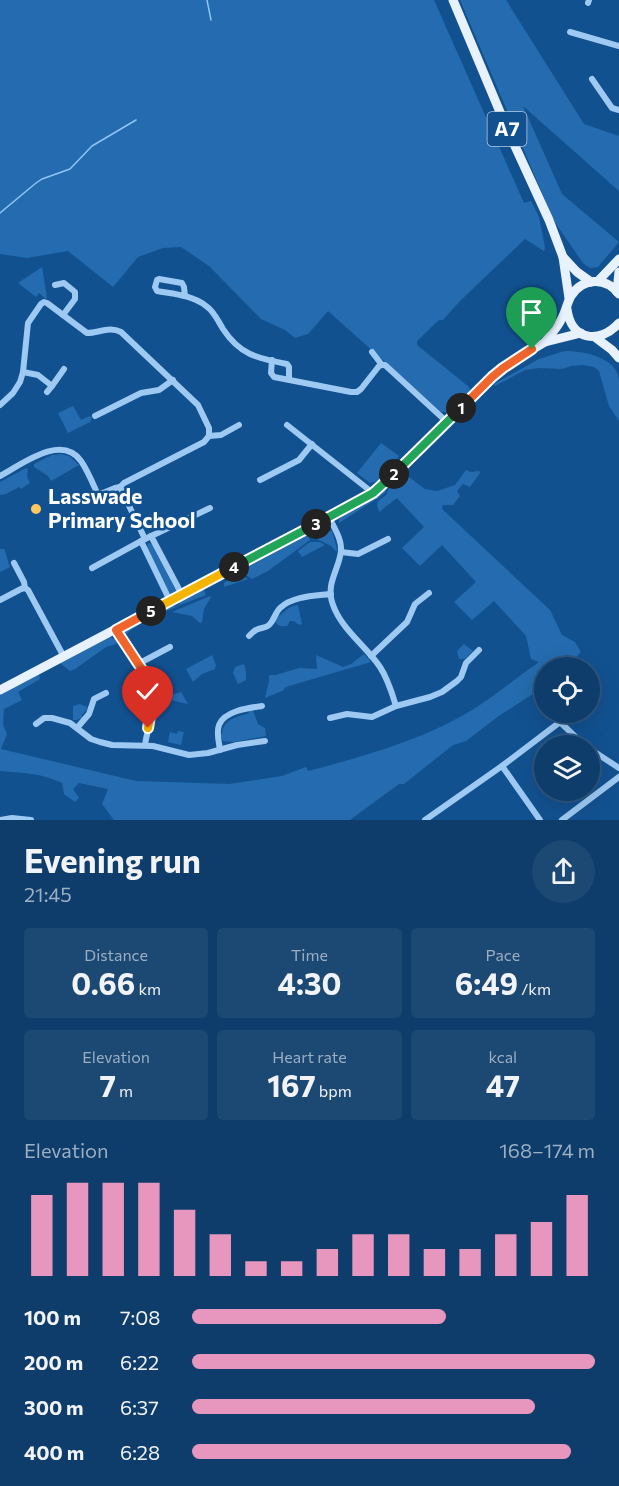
<!DOCTYPE html>
<html lang="en">
<head>
<meta charset="utf-8">
<style>
	:root { --surface:#0e3d6c; --page:#1c4874; --text:#f1f3f6; --muted:#9baec2; --line:#2e567f; --accent:#e797bd }
	body { margin:0; font-family:Commissioner,sans-serif; background:var(--page); color:var(--text); height:100vh; display:flex; flex-direction:column; font-size:22px; white-space:nowrap }
	* { box-sizing:border-box; margin:0 }
	p { font-size:20px; color:var(--muted) }
	.icon { flex:none; width:33px; height:33px; fill:none; stroke:currentColor; stroke-width:2; stroke-linecap:round; stroke-linejoin:round }
	.map { position:relative; height:820px; overflow:hidden }
	.sheet { display:flex; flex-direction:column; background:var(--surface); flex:1 }
	.sheet>* { flex:none }
	.fabs { position:absolute; left:534px; top:657px; display:grid; gap:12px }
	.fabs a { display:grid; place-items:center; width:66px; height:66px; border-radius:50%; background:var(--surface); box-shadow:0 6px 24px #0002,0 0 0 2px var(--line); font-size:30px }
	.pin { position:absolute; display:grid; place-items:center; width:51px; height:51px; color:#fff; margin:-62px -26px; border-radius:50% 50% 50% 0; rotate:-45deg; box-shadow:0 0 6px #0007 }
	.pin .icon { rotate:45deg }
	.km { position:absolute; width:30px; height:30px; margin:-15px; border-radius:50%; background:#222; color:#fff; font-size:16px; line-height:30px; text-align:center }
	.round { display:grid; place-items:center; flex:none; width:63px; height:63px; border-radius:32px; background:var(--page) }
	.summary { display:flex; align-items:center; justify-content:space-between; height:102px; padding:0 24px }
	h1 { font-size:33px; font-weight:700; line-height:45px }
	.stats { display:grid; grid-template-columns:repeat(3,1fr); gap:9px; height:102px; padding:6px 24px }
	.stats div { display:grid; align-content:center; border-radius:6px; background:var(--page); text-align:center }
	.stats b { font-size:30px; font-weight:700 }
	.stats small { font-size:16px; font-weight:400 }
	.stats p { font-size:16px }
	.chart { height:168px; padding:12px 24px }
	.chart p { display:flex; justify-content:space-between }
	.chart svg { width:100%; height:108px; margin-top:6px; stroke:var(--accent); stroke-width:6 }
	ul { padding:0 24px; list-style:none; font-size:20px }
	li { display:grid; grid-template-columns:96px 72px 1fr; align-items:center; height:45px }
	li i { height:15px; border-radius:8px; background:var(--accent) }
	.map>svg:first-child { display:block }
</style>
</head>
<body>
<div class="map">
<svg width="619" height="820" viewBox="0 0 619 820">
	<rect width="100%" height="100%" fill="#125190"/>
	<g fill="#246caf">
		<polygon points="0,0 434,0 524,203 531,201 539,217 545,247 544,251 525,239 460,301 443,320 439,320 417,341 417,345 469,387 470,391 449,412 441,412 328,311 308,334 295,338 285,330 261,319 209,266 181,247 163,248 138,257 113,287 68,251 27,258 0,254"/>
		<polygon points="460,0 506,0 584,124 619,136 619,191 523,106 562,194 619,242 598,267 590,268 583,263 554,221"/>
		<polygon points="42,267 47,298 46,299 39,293 36,297 18,283"/>
		<path d="M565 351C583 351 616 357 619 379 619 392 619 408 619 421L609 406 599 371 594 367 583 365 571 366 562 369 539 368 525 370 495 386 494 384 539 359Z"/>
		<polygon points="73,406 81,420 90,416 92,418 90,422 68,433 58,413"/>
		<polygon points="381,443 399,456 378,481 370,483 357,473"/>
		<polygon points="61,454 69,456 79,465 51,481 48,476 34,467 34,464 52,455"/>
		<polygon points="26,468 28,469 27,477 30,483 21,489 19,487 6,494 0,495 0,482"/>
		<path d="M466 470 471 472 479 471 480 473 470 487 463 484 457 491 460 496 453 505H443L442 509 550 610 562 635 575 642 581 652 567 667 544 668V687L500 715 466 741 453 745 404 784H399L350 820H114L102 804 108 789 79 783 73 789 79 798 75 802 64 794 62 783C41 773 23 773 0 771V695L39 674 40 679 18 692 22 700 4 709 3 725 7 734 1 749 136 781 229 784 282 776 306 767 308 771C362 757 425 739 472 710 495 696 517 677 539 662L531 659 526 636 494 601 472 620 454 602 476 582 442 545 420 566 402 548 424 527 397 498 379 512 377 505 378 501 386 495 390 486 405 474 425 489 437 491 455 485Z"/>
		<polygon points="382,490 383,491 385,490 386,492 381,496 339,523 339,519 345,515 345,513"/>
		<polygon points="330,531 332,531 336,545 337,552 331,546 317,539"/>
		<path d="M307 533 310 540 268 571 252 579C244 573 237 572 228 577L227 575Z"/>
		<polygon points="310,542 319,542 325,545 302,557 298,551"/>
		<polygon points="148,543 152,544 176,591 170,594 147,548"/>
		<path d="M0 549H4C7 555 7 560 10 567L0 572Z"/>
		<polygon points="235,576 242,576 248,579 224,587 224,583"/>
		<path d="M203 588 206 595C188 602 133 623 124 637L125 631 127 628 172 604 174 607 180 604 179 601Z"/>
		<polygon points="210,596 211,597 204,609 202,622 200,623 192,616 172,612"/>
		<path d="M298 605 302 624 299 625 294 621H290L287 626C281 627 276 626 275 619L276 617C285 614 285 607 298 605Z"/>
		<polygon points="110,637 119,641 116,644 106,647 75,669 70,671 60,663"/>
		<polygon points="464,644 473,651 465,659 459,659 457,651"/>
		<polygon points="364,654 371,662 289,686 284,688 284,690 265,698 269,681 269,675 276,675 299,668 317,669 316,655 343,667 351,664"/>
		<polygon points="212,655 216,665 215,669 202,674 193,682 186,669"/>
		<polygon points="244,664 246,672 246,680 238,684 233,673 235,667"/>
		<polygon points="181,692 188,704 158,697 156,696 157,694 174,694"/>
		<polygon points="80,704 87,707 87,709 82,715 82,718 77,720 73,720 73,706"/>
		<path d="M249 710 253 711 258 724 265 728 266 736 233 742 223 741 220 736 222 733C224 719 237 717 249 713Z"/>
		<polygon points="178,731 184,732 181,745 168,742 170,732 177,734"/>
	</g>
	<g fill="none" stroke-linecap="round" stroke-linejoin="round">
		<g stroke="#8fc4f5" stroke-width="1.5">
			<polyline points="207,0 211,20"/>
			<polyline points="0,213 36,183 42,179 70,169 92,146 136,120"/>
		</g>
		<g stroke="#9dc9f2" stroke-width="6">
			<polyline points="588,3 589,0"/>
			<polyline points="570,32 619,46"/>
			<polyline points="592,79 612,108 619,110"/>
			<polyline points="55,285 64,283 75,292 75,299 63,315"/>
			<path d="M185 296 184 287 182 283 159 279 157 280 155 287 157 291C173 294 192 295 206 306 214 311 218 321 223 329 240 355 257 358 287 364L289 367V379"/>
			<polyline points="372,352 382,365"/>
			<polyline points="272,360 271,373 274,377 351,392 357,392 361,389 379,366 382,365 385,365 447,422"/>
			<polyline points="23,372 38,375 52,386 47,392"/>
			<polyline points="52,386 64,369"/>
			<path d="M0 405 13 393 20 382 23 372 28 323 41 304 44 302 47 303 87 333C99 333 109 326 121 332L198 405 209 428V436"/>
			<polyline points="95,416 141,393 159,390 173,380"/>
			<polyline points="287,425 373,493"/>
			<path d="M0 476C21 465 61 433 81 461 88 471 93 484 98 495L115 488 120 487"/>
			<polyline points="260,480 299,460 312,444"/>
			<polyline points="120,487 124,483 204,442 209,436 221,435 239,425"/>
			<polyline points="120,487 145,539"/>
			<path d="M329 517C334 528 342 539 341 551 339 570 325 584 333 605 342 630 366 646 380 667 388 679 392 693 396 706"/>
			<polyline points="151,536 182,595"/>
			<polyline points="141,541 170,601"/>
			<polyline points="341,552 358,554 388,539"/>
			<polyline points="14,563 24,582 25,588 28,590 64,657"/>
			<polyline points="92,568 145,539 210,508"/>
			<polyline points="0,600 21,589 25,588"/>
			<path d="M115 630C130 654 154 676 152 707 151 719 147 732 145 745"/>
			<path d="M249 636C251 634 254 631 256 630 261 627 266 629 270 624 274 620 275 613 280 608 293 596 314 596 331 594"/>
			<polyline points="371,656 407,622 415,604 429,593"/>
			<polyline points="138,664 170,647"/>
			<polyline points="330,718 347,714 372,717 396,706 430,697 442,692 457,681 461,677 466,663 479,650"/>
			<polyline points="36,724 44,718 52,718 70,723 91,739 100,742 112,745 153,746 189,755 208,753 237,745 265,741"/>
			<polyline points="77,728 89,714 94,699 106,693"/>
			<polyline points="590,749 619,768"/>
			<path d="M220 750C219 742 216 733 219 725 224 711 248 708 262 706"/>
			<polyline points="502,766 540,820"/>
			<polyline points="0,820 12,818 31,820"/>
			<polyline points="425,820 502,766 560,722 585,746"/>
			<polyline points="562,820 619,777"/>
		</g>
		<g stroke="#e8f2ff" stroke-width="9">
			<polyline points="453,0 508,131 549,220 563,257 569,298"/>
			<polyline points="563,257 577,272 591,282"/>
			<polyline points="598,281 619,259"/>
			<polyline points="617,292 619,272"/>
			<path d="M567 309C571 340 599 345 619 323"/>
			<polyline points="596,338 612,350 619,358"/>
			<path d="M545 342C551 334 558 327 562 318 566 311 567 303 571 296 583 277 606 277 619 294"/>
			<polyline points="0,690 366,497 383,485 421,449 492,377 515,360 545,342 581,333"/>
		</g>
	</g>
	<g fill="none" stroke-linecap="round" stroke-linejoin="round">
		<g stroke="#fff" stroke-width="12">
			<polyline id="split-1" points="461,408 492,377 503,368 532,349"/>
		</g>
		<g stroke="#fff" stroke-width="12">
			<polyline id="split-2" points="394,474 461,408"/>
		</g>
		<g stroke="#fff" stroke-width="12">
			<polyline id="split-3" points="316,524 373,493 394,474"/>
		</g>
		<g stroke="#fff" stroke-width="12">
			<polyline id="split-4" points="234,567 316,524"/>
		</g>
		<g stroke="#fff" stroke-width="12">
			<polyline id="split-5" points="151,611 234,567"/>
		</g>
		<g stroke="#fff" stroke-width="12">
			<polyline id="split-6" points="145,674 116,630 151,611"/>
		</g>
		<g stroke="#fff" stroke-width="12">
			<path id="split-7" d="M145 674C153 692 152 708 148 728"/>
		</g>
		<use href="#split-1" stroke="#f0652b" stroke-width="8"/>
		<use href="#split-2" stroke="#22a559" stroke-width="8"/>
		<use href="#split-3" stroke="#22a559" stroke-width="8"/>
		<use href="#split-4" stroke="#22a559" stroke-width="8"/>
		<use href="#split-5" stroke="#f5b400" stroke-width="8"/>
		<use href="#split-6" stroke="#f0652b" stroke-width="8"/>
		<use href="#split-7" stroke="#f5b400" stroke-width="8"/>
	</g>
	<circle fill="#ffc75e" stroke="#125190" stroke-width="2" cx="36" cy="509" r="6"/>
	<g text-anchor="middle" stroke-width="5" stroke-linejoin="round" paint-order="stroke">
		<rect fill="#125190" stroke="#b8cbde" stroke-width="1.5" x="487.5" y="112" width="39" height="34" rx="4.5"/>
		<g font-size="20" font-weight="bold" fill="#fff">
			<text x="507" y="136">A7</text>
		</g>
		<g font-size="21" font-weight="bold" fill="#fff" stroke="#125190" text-anchor="start">
			<text x="48" y="504">Lasswade<tspan x="48" dy="24">Primary School</tspan></text>
		</g>
	</g>
</svg>
<div class="fabs">
<a><svg class="icon" aria-label="locate" viewBox="0 0 24 24"><circle cx="12" cy="12" r="6"/><path d="M12 2v4M12 18v4M2 12h4M18 12h4"/></svg></a>
<a><svg class="icon" aria-label="layers" viewBox="0 0 24 24"><path d="M12 4l9 5-9 5-9-5zM3 14l9 5 9-5"/></svg></a>
</div>
<div class="pin" style="left:532px;top:349px;background:#1e9e55"><svg class="icon" aria-label="arrive" viewBox="0 0 24 24"><path d="M6 21V4h12l-3 4 3 4H6"/></svg></div>
<div class="pin" style="left:148px;top:728px;background:#d93025"><svg class="icon" aria-label="check" viewBox="0 0 24 24"><path d="M5 12l5 5 9-10"/></svg></div>
<b class="km" style="left:461px;top:408px">1</b>
<b class="km" style="left:394px;top:474px">2</b>
<b class="km" style="left:316px;top:524px">3</b>
<b class="km" style="left:234px;top:567px">4</b>
<b class="km" style="left:151px;top:611px">5</b>
</div>
<section class="sheet">
<div class="summary"><div><h1>Evening run</h1><p>21:45</p></div><a class="round"><svg class="icon" aria-label="share" viewBox="0 0 24 24"><path d="M12 15V3M7 8l5-5 5 5M5 13v7h14v-7"/></svg></a></div>
<div class="stats">
<div><p>Distance</p><b>0.66<small> km</small></b></div>
<div><p>Time</p><b>4:30</b></div>
<div><p>Pace</p><b>6:49<small> /km</small></b></div>
</div>
<div class="stats">
<div><p>Elevation</p><b>7<small> m</small></b></div>
<div><p>Heart rate</p><b>167<small> bpm</small></b></div>
<div><p>kcal</p><b>47</b></div>
</div>
<div class="chart"><p><span>Elevation</span>168–174 m</p>
<svg viewBox="0 0 160 44" preserveAspectRatio="none"><path d="M5 44V11M15 44V6M25 44V6M35 44V6M45 44V17M55 44V27M65 44V38M75 44V38M85 44V33M95 44V27M105 44V27M115 44V33M125 44V33M135 44V27M145 44V22M155 44V11"/></svg>
</div>
<ul>
<li><b>100 m</b>7:08<i style="width:63%"></i></li>
<li><b>200 m</b>6:22<i style="width:100%"></i></li>
<li><b>300 m</b>6:37<i style="width:85%"></i></li>
<li><b>400 m</b>6:28<i style="width:94%"></i></li>
</ul>
</section>
</body>
</html>
